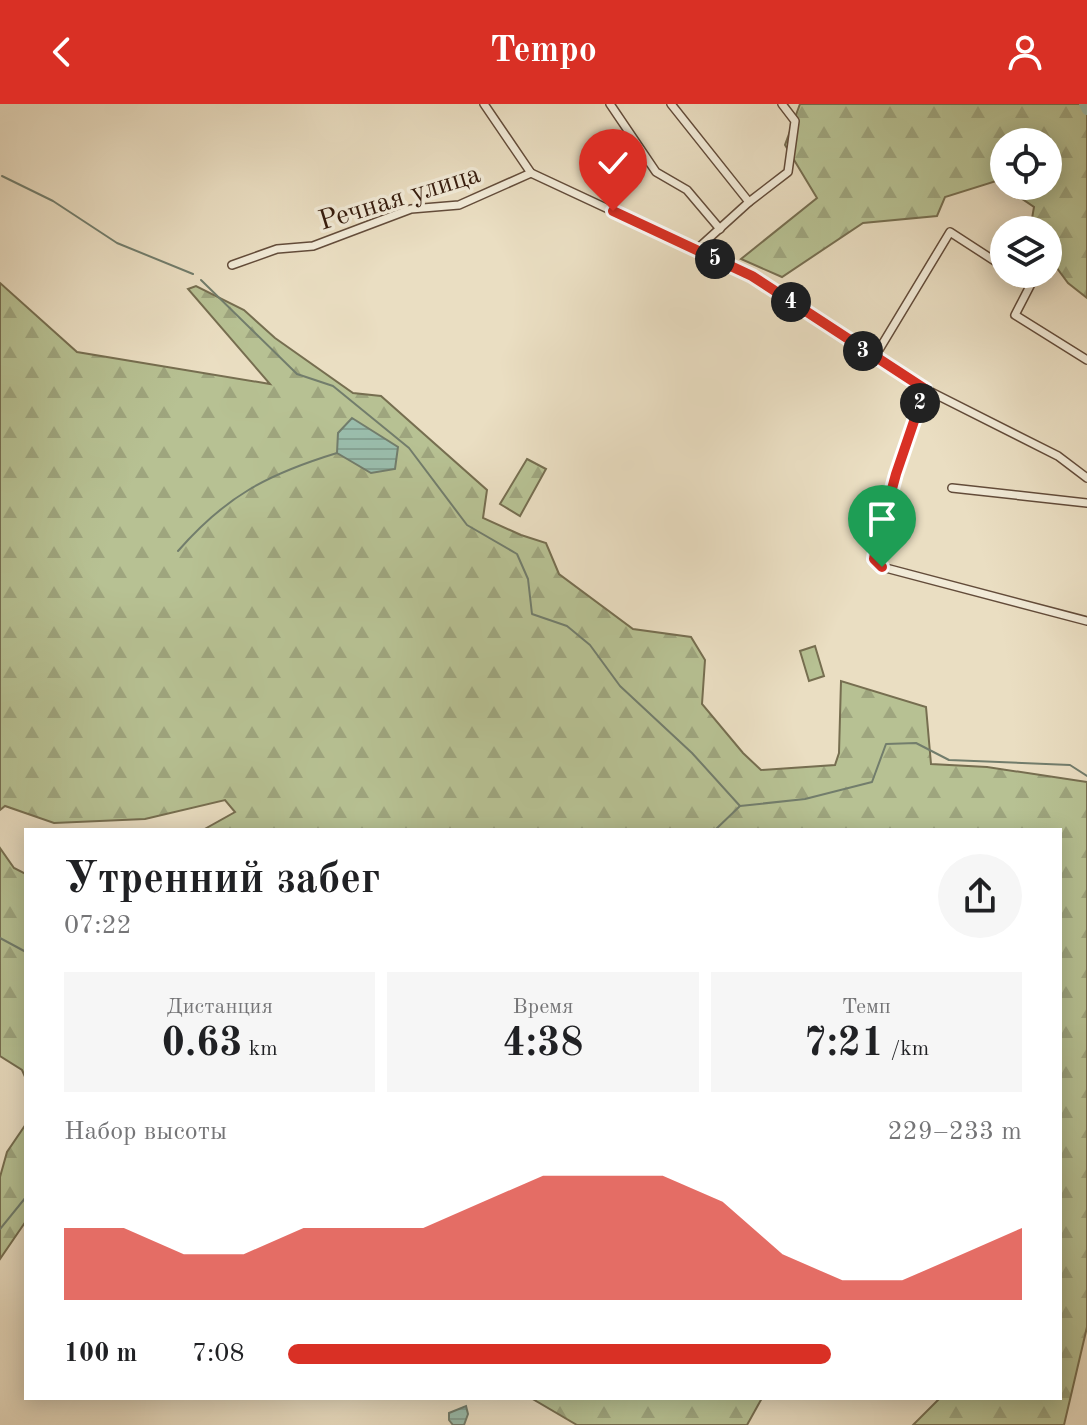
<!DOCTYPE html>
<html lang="ru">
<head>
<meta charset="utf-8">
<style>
	:root { --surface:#fff; --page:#f6f6f6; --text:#202124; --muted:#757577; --accent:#d93025 }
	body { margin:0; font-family:"Old Standard TT",serif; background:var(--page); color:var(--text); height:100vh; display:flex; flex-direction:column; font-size:30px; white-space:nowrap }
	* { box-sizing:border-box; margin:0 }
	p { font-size:26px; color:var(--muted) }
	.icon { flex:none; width:44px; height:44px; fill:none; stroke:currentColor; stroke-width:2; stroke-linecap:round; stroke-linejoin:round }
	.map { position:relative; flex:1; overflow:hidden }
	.drawer { position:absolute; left:24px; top:724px; width:1038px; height:572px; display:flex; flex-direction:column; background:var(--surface); border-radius:0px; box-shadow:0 4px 20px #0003 }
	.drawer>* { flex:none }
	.buttons { position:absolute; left:990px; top:24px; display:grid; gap:16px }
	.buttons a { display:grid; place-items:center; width:72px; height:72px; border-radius:50%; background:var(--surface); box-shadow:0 4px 20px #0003; font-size:40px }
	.pin { position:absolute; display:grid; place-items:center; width:68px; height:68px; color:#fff; margin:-82px -34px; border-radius:50% 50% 50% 0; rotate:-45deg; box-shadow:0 0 8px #0007 }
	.pin .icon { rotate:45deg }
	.km { position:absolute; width:40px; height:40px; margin:-20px; border-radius:50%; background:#222; color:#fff; font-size:22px; line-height:40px; text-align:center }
	.round { display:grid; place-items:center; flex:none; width:84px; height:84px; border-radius:42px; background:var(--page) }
	.summary { display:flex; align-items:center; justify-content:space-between; height:136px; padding:0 40px }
	h1 { font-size:44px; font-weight:700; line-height:60px }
	.metrics { display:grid; grid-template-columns:repeat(3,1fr); gap:12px; height:136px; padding:8px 40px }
	.metrics div { display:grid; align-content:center; border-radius:0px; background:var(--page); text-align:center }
	.metrics b { font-size:40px; font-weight:700 }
	.metrics small { font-size:22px; font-weight:400 }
	.metrics p { font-size:22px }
	.chart { height:224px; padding:16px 40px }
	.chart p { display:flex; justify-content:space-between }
	.chart svg { width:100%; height:144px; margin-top:8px; fill:var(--accent); opacity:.7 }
	ul { padding:0 40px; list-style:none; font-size:26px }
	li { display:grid; grid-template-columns:128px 96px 1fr; align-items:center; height:60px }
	li i { height:20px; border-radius:10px; background:var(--accent) }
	header { display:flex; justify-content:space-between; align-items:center; height:104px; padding:0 40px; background:var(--accent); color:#fff; font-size:36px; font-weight:700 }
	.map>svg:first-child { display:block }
</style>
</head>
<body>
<header><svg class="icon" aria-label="back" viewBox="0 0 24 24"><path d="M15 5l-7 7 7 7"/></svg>Tempo<svg class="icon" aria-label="person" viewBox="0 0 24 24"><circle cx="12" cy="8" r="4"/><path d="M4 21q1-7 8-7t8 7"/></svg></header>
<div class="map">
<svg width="1087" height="1321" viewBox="0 0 1087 1321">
	<defs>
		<pattern id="forest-firs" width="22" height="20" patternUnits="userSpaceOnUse" patternTransform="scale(2)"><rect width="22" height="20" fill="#b7c193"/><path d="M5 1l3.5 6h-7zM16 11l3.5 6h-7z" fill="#9ea57e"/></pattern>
		<pattern id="water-rules" width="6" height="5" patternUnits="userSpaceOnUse" patternTransform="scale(2)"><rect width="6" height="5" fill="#9abdac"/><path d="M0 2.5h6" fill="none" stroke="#85a293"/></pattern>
	</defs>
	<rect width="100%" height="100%" fill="#eadec2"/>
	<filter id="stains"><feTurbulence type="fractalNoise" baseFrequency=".0025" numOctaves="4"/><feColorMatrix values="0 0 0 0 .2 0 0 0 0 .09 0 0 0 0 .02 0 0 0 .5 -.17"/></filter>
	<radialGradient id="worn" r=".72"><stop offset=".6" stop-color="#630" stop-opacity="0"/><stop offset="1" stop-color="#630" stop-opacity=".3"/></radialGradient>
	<g fill="url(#forest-firs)" stroke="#766e50" stroke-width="2" fill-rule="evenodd">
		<path d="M800 0H1087V194L1068 179 1048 152V126H1030L1034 103 996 77 945 93 937 112 863 119 782 173 741 155 817 94 785 41ZM1004 38H1048V82H1004Z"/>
		<polygon points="0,179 77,248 270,280 188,185 196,182 244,206 275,234 353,289 381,292 487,386 483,414 521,431 546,439 559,470 633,525 691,533 705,556 702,600 743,649 761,666 835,661 839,649 841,577 926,603 931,660 987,663 1087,678 1087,1223 1064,1321 913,1321 940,1294 1060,1294 1060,726 203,726 235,708 225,696 145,715 54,719 5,702 0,706"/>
		<polygon points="527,355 546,365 520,412 500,400"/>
		<polygon points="0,744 14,764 26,770 26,975 22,966 0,952"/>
		<polygon points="26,1020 26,1117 0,1155 0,1073 7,1048"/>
		<polygon points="531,1294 762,1294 747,1321 577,1321"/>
	</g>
	<polygon fill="#b7c193" stroke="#766e50" stroke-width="2" points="815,542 824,572 809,577 800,547"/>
	<g fill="url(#water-rules)" stroke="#727d6c" stroke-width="2">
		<polygon points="352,314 398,343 395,365 371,369 337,349 338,329"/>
		<polygon points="466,1302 468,1310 464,1321 453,1321 449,1316 449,1309"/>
	</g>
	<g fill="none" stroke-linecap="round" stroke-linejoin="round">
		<g stroke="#727d6c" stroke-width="2">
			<polyline points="2,72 53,97 117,139 193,170"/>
			<polyline points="201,176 297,270 333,282 409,344 467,421 517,450 528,475 532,510 567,522 590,541 620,582 692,649 740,702"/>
			<path d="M178 447C226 392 268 370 337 349"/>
			<polyline points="715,726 740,702 805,695 872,678 886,640 916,639 949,656 1070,661 1087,672"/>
			<polyline points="0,834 26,848"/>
			<polyline points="0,1125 26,1093"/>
		</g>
		<polyline stroke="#9abdac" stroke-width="10" points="1084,0 1087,6"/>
		<g stroke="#634c3a" stroke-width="10">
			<g id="minor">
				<polyline points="484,0 531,69 752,172 925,285 1058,352 1087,374"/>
				<polyline points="610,0 656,68 687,86 720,125"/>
				<polyline points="671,0 749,98 696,146"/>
				<polyline points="749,98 788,68 795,17 782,0"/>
				<polyline points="232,161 277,145 313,142 411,105 459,101 531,69"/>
				<polyline points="1015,170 1031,180 1015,211 1087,256"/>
				<polyline points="874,254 950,128 1004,163"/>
				<polyline points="925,285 896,370 874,455 882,463 1087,517"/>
				<polyline points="952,384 1087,399"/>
			</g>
		</g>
		<use href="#minor" stroke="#f1ead7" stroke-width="7"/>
	</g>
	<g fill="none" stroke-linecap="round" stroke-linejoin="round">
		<g stroke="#fff" stroke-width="16">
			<polyline id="route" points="613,107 752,172 925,285 896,370 875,448 874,455 882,463"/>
		</g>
		<use href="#route" stroke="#d93025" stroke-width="10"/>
	</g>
	<g text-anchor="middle" stroke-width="7" stroke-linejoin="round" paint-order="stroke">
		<g font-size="28" fill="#361c0d" stroke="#f1ead7">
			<text transform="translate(399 92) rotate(-17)" y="10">Речная улица</text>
		</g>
	</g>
	<rect width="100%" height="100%" filter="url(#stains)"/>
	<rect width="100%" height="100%" fill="url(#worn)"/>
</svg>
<div class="buttons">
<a><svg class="icon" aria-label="locate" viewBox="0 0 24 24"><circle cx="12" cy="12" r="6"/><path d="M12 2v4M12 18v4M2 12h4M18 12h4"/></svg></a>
<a><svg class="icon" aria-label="layers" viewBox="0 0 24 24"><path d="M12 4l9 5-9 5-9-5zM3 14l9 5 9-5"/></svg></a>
</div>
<div class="pin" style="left:882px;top:463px;background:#1e9e55"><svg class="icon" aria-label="arrive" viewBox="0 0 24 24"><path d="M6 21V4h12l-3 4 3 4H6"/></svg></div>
<div class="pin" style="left:613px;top:107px;background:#d93025"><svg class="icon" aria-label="check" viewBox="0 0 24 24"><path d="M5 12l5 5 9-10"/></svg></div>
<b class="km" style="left:920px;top:299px">2</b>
<b class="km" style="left:863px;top:247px">3</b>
<b class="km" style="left:791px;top:198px">4</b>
<b class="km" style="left:715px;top:155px">5</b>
<section class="drawer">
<div class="summary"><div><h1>Утренний забег</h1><p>07:22</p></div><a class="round"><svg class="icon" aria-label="share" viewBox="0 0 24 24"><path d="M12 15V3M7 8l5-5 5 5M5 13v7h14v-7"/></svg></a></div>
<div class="metrics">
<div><p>Дистанция</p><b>0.63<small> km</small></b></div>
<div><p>Время</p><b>4:38</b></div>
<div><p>Темп</p><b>7:21<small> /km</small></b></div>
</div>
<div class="chart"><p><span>Набор высоты</span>229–233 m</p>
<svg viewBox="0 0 160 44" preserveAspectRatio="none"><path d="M0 44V22L10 22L20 30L30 30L40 22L50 22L60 22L70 14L80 6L90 6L100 6L110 14L120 30L130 38L140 38L150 30L160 22V44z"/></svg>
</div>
<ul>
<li><b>100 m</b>7:08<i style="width:74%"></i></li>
</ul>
</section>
</div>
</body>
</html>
